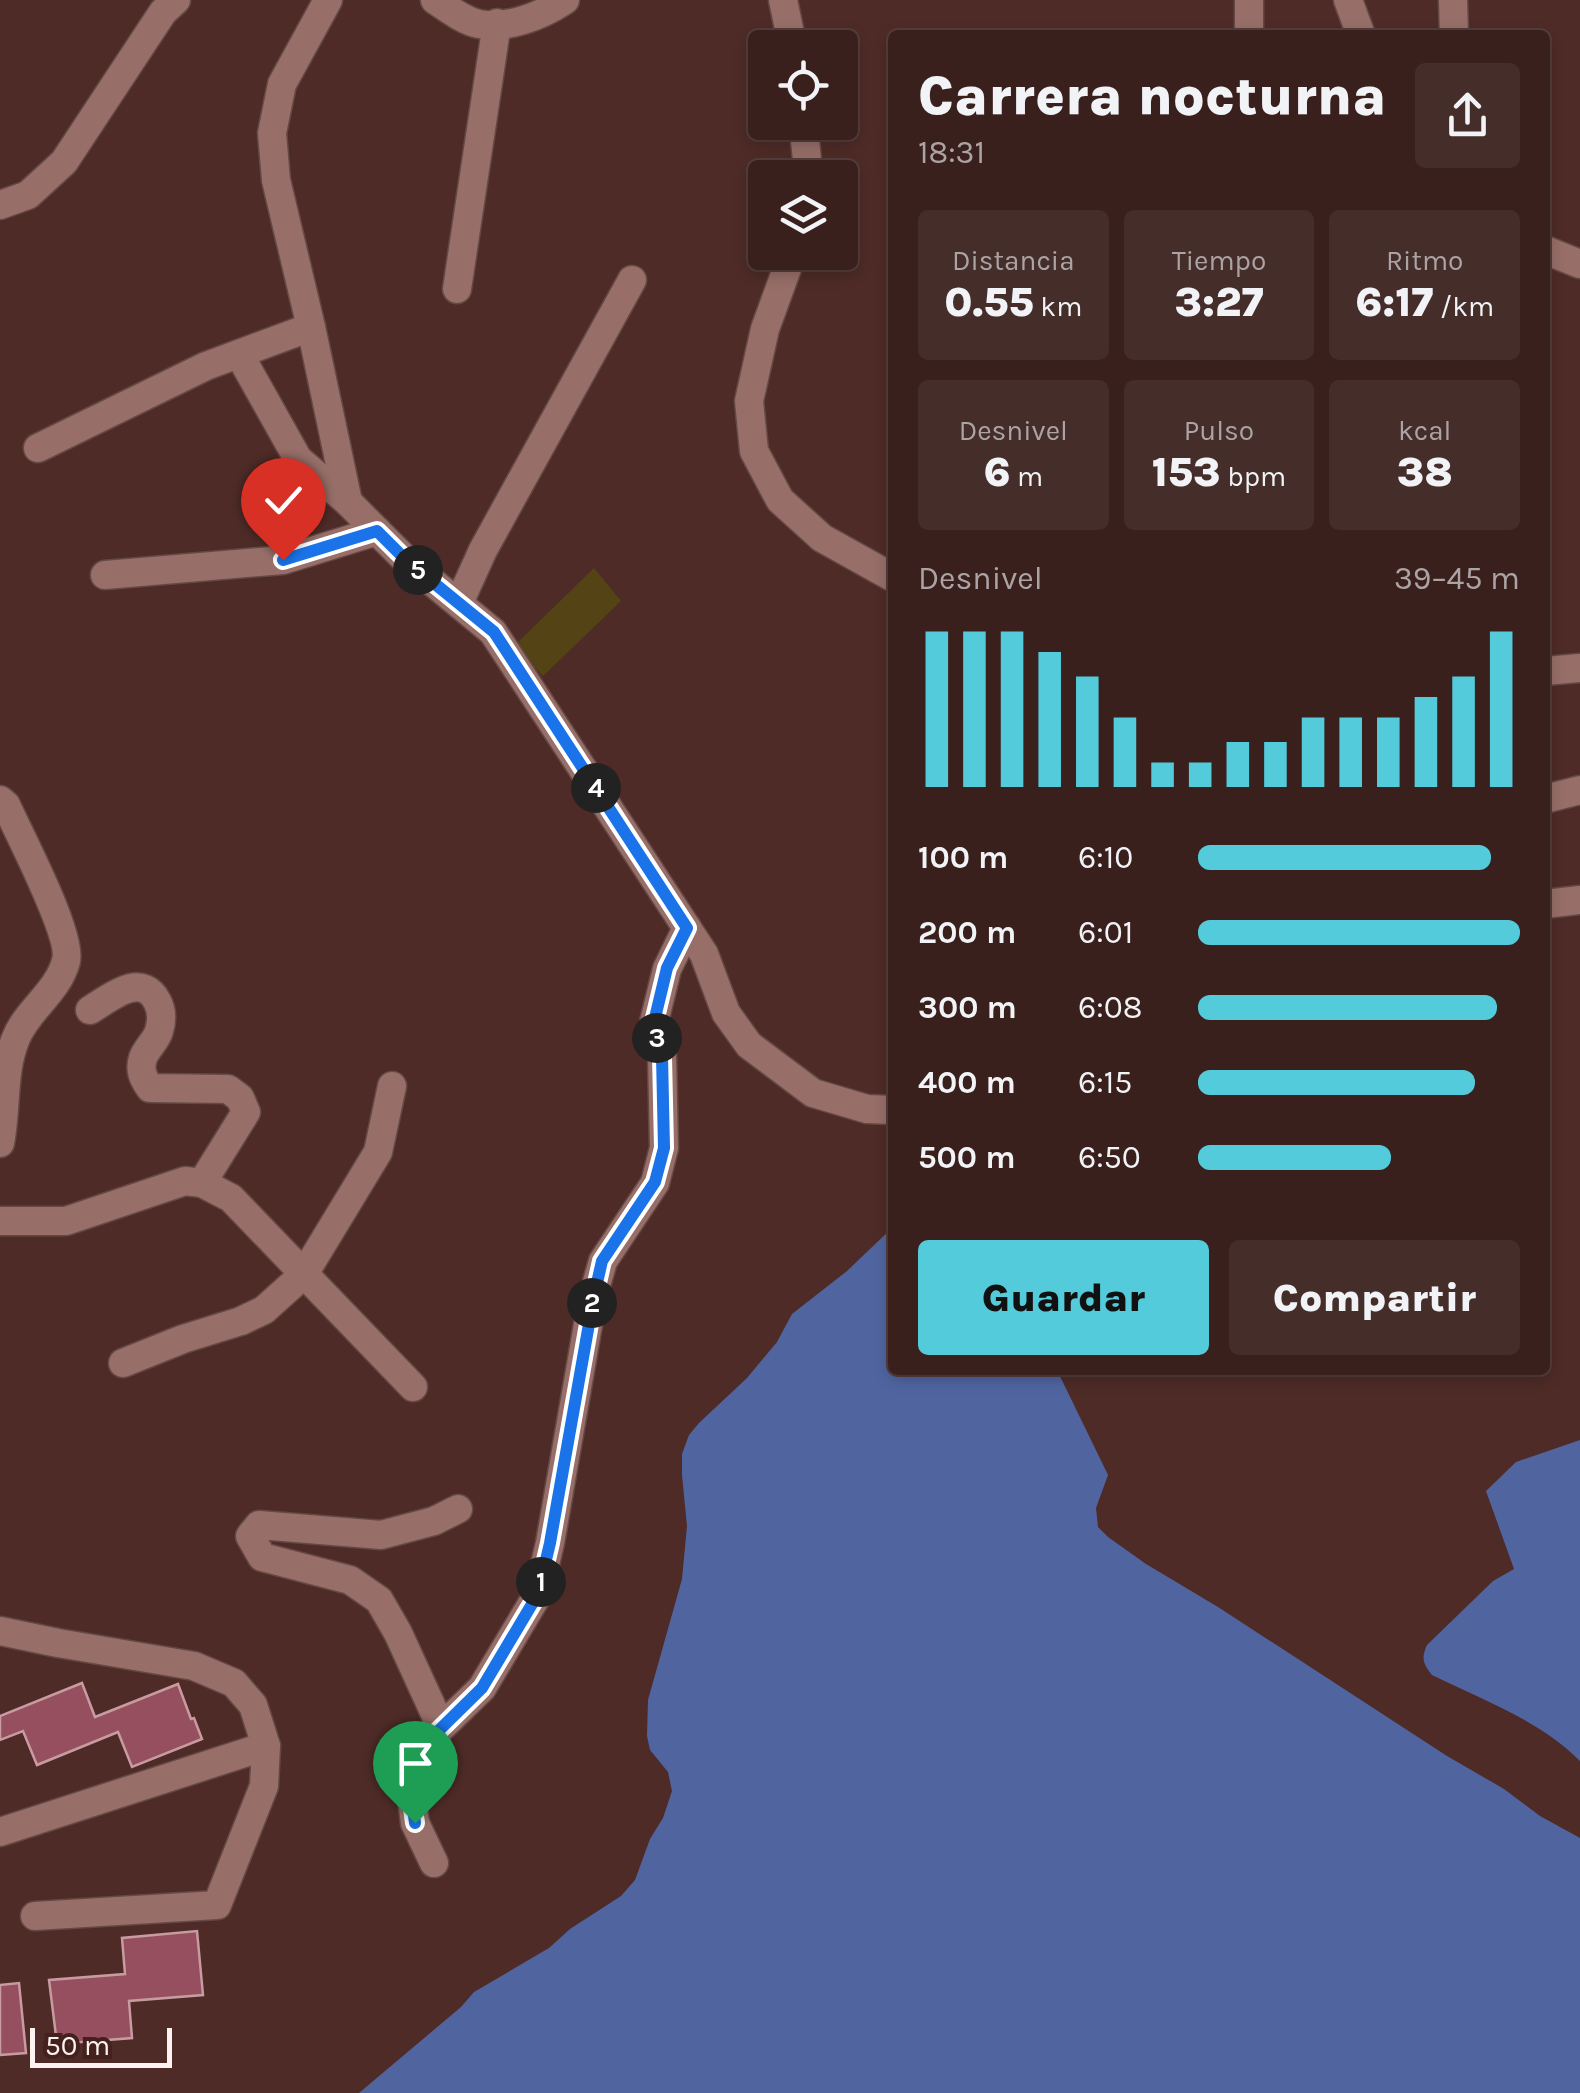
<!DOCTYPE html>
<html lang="es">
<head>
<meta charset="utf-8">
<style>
	:root { --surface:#3a201d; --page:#452d2a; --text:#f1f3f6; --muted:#aba3a4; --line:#543e3b; --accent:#53cbdb }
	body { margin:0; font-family:Karla,sans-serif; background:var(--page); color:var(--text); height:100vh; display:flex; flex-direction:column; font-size:38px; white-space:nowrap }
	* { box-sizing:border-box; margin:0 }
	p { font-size:32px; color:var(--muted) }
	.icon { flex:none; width:55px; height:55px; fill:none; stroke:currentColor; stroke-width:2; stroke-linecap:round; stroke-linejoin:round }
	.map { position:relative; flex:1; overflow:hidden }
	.panel { position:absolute; left:888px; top:30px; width:662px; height:1345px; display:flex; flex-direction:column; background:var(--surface); border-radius:10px; box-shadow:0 5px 15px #0003,0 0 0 2px var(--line) }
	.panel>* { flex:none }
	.tools { position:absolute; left:748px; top:30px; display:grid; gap:20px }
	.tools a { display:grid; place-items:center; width:110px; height:110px; border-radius:10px; background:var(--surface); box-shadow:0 5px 15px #0003,0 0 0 2px var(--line); font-size:50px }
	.scale { position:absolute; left:30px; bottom:25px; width:142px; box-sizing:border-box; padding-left:10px; border:5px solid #fcf2f1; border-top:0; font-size:28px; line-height:35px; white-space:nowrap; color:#fcf2f1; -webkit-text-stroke:8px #43211d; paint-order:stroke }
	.pin { position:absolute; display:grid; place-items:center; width:85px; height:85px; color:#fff; margin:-102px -42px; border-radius:50% 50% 50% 0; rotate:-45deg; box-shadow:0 0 10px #0007 }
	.pin .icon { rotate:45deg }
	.km { position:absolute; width:50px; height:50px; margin:-25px; border-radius:50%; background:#222; color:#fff; font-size:28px; line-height:50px; text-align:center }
	.round { display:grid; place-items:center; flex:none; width:105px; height:105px; border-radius:10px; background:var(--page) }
	.headline { display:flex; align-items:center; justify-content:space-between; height:170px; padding:0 30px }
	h1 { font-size:55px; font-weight:800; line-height:75px }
	.stats { display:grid; grid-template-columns:repeat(3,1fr); gap:15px; height:170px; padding:10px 30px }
	.stats div { display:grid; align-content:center; border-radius:10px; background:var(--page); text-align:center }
	.stats b { font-size:42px; font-weight:800 }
	.stats small { font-size:28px; font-weight:400 }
	.stats p { font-size:28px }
	.chart { height:280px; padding:20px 30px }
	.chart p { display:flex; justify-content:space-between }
	.chart svg { width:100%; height:180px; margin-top:10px; stroke:var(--accent); stroke-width:6 }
	.button { display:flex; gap:20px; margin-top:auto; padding:20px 30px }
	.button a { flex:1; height:115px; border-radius:10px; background:var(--accent); color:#111; font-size:40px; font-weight:800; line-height:115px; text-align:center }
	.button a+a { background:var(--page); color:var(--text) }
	ul { padding:0 30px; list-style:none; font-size:32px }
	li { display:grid; grid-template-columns:160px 120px 1fr; align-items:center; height:75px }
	li i { height:25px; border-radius:12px; background:var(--accent) }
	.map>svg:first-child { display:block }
</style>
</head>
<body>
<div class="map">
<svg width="1580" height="2093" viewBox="0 0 1580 2093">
	<rect width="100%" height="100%" fill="#4e2b27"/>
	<polygon fill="#544315" points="594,568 621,601 543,676 514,646"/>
	<g fill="#5065a0">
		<polygon points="892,1228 892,1370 1057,1370 1108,1475 1096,1508 1098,1527 1108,1537 1146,1564 1218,1607 1447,1756 1504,1789 1540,1816 1580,1838 1580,2093 359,2093 461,2007 474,1992 549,1948 570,1929 621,1896 635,1880 650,1839 663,1818 672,1791 668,1772 650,1750 647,1736 648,1700 682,1579 687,1526 682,1475 682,1454 689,1435 699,1423 747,1378 777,1342 792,1314 847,1271"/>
		<path d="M1580 1440V1761C1540 1720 1482 1700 1432 1675 1423 1664 1421 1658 1427 1645L1493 1581 1514 1569 1486 1491 1516 1462Z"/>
	</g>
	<g fill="#964f5e" stroke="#c89ba2" stroke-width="2.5">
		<polygon points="82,1683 95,1717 178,1684 191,1719 194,1718 202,1739 132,1767 118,1732 37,1765 23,1731 0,1740 0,1716"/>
		<polygon points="197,1931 203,1995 129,2001 132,2038 57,2044 49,1980 125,1974 122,1938"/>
		<polygon points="19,1983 26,2053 0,2055 0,1985"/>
	</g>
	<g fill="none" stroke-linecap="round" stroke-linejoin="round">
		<g stroke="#634845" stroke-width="31">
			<g id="minor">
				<polyline points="328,0 282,84 272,133 276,180 311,327 348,502"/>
				<path d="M435 0C447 8 464 21 479 24 508 29 541 16 565 0"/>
				<polyline points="783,0 793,48"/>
				<polyline points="1249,0 1249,35"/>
				<polyline points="1348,0 1361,35"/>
				<polyline points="1453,0 1454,35"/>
				<polyline points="803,122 809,178"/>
				<polyline points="0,205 28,195 64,162 163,12 176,0"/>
				<polyline points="1545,250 1580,264"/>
				<polyline points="793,252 765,329 749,401 754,451 780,500 822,538 892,577"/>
				<polyline points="457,289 497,23"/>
				<polyline points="239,354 298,459 348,502 407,561 493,632 704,954 726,1013 749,1045 813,1093 867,1109 892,1110"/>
				<polyline points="38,448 206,366 311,327"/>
				<polyline points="105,575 283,560 377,531"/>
				<polyline points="459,603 483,550 632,280"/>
				<polyline points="1545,671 1580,668"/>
				<polyline points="1545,799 1580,790"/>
				<path d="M0 800 6 805C19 834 73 936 66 961 58 992 27 1010 16 1038 2 1071 7 1108 0 1143"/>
				<polyline points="1545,904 1580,900"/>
				<path d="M90 1010C110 998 141 971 157 1001 162 1010 162 1021 159 1031 156 1041 146 1049 143 1058 139 1070 143 1078 150 1088L228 1089 240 1098 246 1112 202 1183"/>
				<polyline points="0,1221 66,1221 185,1181 202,1183 231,1198 413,1387"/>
				<polyline points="123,1363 183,1339 241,1321 264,1310 304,1274 378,1152 392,1086"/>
				<polyline points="0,1631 58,1643 194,1666 234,1683 253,1705 266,1746 264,1786 217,1905 35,1916"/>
				<polyline points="441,1727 398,1633 379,1600 350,1580 262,1557 250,1536 259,1525 381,1535 434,1521 458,1509"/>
				<polyline points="0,1832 266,1746"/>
				<polyline points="434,1863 415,1823 410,1785 423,1745 482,1688 538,1594 550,1543 593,1296 603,1261 655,1183 664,1148 662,1056 654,1022 667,969 687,928"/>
			</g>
		</g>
		<use href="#minor" stroke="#976e68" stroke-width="28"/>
	</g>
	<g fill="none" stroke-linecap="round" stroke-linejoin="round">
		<g stroke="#fff" stroke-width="20">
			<polyline id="route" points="283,560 377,531 407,561 494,632 687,928 667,968 654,1022 662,1056 664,1148 655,1182 602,1261 594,1296 550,1543 538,1594 482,1688 423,1746 410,1786 415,1823"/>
		</g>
		<use href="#route" stroke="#1a73e8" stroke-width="12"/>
	</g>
</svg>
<div class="tools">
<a><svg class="icon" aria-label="locate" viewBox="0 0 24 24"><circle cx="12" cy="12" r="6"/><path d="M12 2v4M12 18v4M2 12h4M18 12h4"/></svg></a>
<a><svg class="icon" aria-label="layers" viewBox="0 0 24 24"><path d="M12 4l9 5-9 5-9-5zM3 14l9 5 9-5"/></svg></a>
</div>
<div class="scale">50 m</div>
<div class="pin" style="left:415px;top:1823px;background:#1e9e55"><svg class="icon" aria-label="arrive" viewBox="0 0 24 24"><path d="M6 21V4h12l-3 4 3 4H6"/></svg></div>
<div class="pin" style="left:283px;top:560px;background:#d93025"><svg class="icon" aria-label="check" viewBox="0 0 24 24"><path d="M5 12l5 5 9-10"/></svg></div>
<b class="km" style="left:541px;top:1582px">1</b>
<b class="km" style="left:592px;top:1303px">2</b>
<b class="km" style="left:657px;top:1038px">3</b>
<b class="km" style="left:596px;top:788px">4</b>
<b class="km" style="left:418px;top:570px">5</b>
<section class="panel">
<div class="headline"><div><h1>Carrera nocturna</h1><p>18:31</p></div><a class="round"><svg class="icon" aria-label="share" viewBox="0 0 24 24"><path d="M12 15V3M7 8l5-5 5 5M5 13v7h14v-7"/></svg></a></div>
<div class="stats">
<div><p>Distancia</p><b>0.55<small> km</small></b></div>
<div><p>Tiempo</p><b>3:27</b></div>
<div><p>Ritmo</p><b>6:17<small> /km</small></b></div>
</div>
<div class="stats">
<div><p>Desnivel</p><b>6<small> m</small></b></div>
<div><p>Pulso</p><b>153<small> bpm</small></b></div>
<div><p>kcal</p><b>38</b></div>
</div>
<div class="chart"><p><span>Desnivel</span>39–45 m</p>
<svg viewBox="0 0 160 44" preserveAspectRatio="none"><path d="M5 44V6M15 44V6M25 44V6M35 44V11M45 44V17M55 44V27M65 44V38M75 44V38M85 44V33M95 44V33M105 44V27M115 44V27M125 44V27M135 44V22M145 44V17M155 44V6"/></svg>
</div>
<ul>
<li><b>100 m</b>6:10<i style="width:91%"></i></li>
<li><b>200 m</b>6:01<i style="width:100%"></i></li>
<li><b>300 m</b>6:08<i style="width:93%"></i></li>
<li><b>400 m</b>6:15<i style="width:86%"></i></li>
<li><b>500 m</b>6:50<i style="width:60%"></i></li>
</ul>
<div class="button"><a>Guardar</a><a>Compartir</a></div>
</section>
</div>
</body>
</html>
